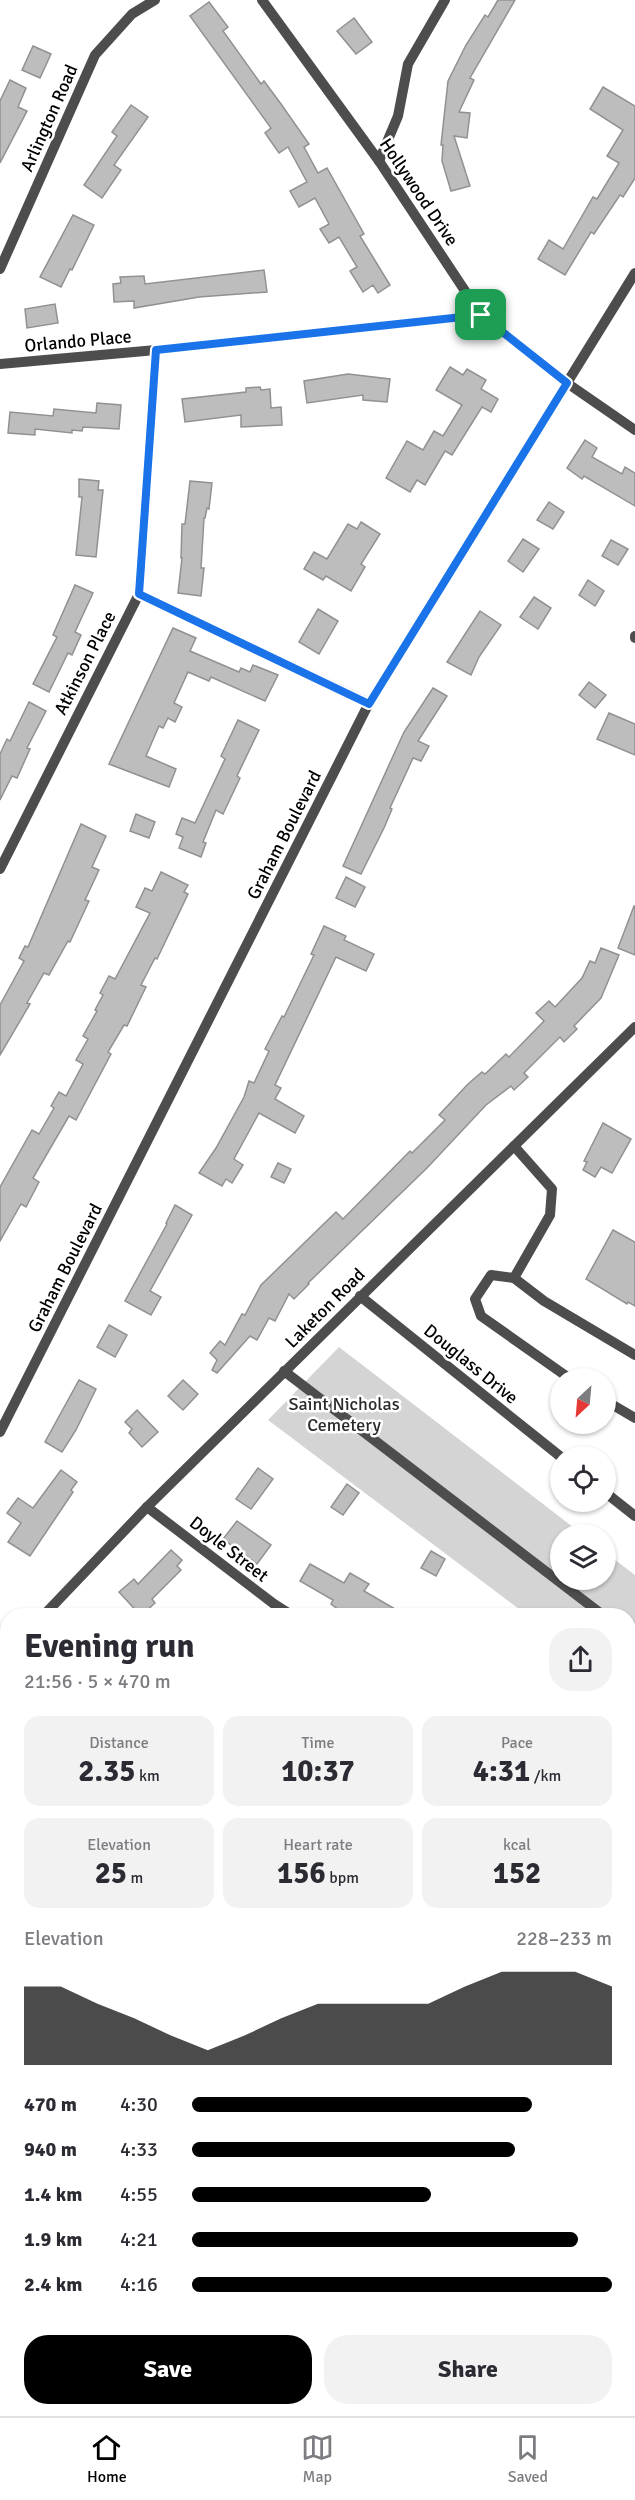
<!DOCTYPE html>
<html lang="en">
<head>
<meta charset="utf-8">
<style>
	:root { --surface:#fff; --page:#f2f2f3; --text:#2b2b33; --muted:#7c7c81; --line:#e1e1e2; --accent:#000 }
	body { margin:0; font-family:Signika,sans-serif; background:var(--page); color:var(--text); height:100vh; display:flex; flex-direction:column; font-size:22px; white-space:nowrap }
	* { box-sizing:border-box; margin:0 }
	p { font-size:20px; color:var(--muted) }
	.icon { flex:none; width:33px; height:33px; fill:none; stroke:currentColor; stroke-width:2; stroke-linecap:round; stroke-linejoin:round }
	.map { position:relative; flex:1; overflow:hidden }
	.sheet { position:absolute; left:0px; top:1608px; width:636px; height:808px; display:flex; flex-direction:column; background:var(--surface); border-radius:24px 24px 0 0; box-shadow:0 2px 4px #0004 }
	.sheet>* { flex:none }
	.needle { width:39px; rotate:206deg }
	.tools { position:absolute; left:550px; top:1368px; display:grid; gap:12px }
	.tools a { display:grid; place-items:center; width:66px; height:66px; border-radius:50%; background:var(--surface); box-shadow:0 2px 4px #0004; font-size:30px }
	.pin { position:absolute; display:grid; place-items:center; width:51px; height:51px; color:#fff; margin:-26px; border-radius:12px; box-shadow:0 3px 9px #0006 }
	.round { display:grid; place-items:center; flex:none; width:63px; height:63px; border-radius:24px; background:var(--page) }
	.head { display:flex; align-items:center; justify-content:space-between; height:102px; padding:0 24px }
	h1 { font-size:33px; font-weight:700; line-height:45px }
	.stats { display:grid; grid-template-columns:repeat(3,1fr); gap:9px; height:102px; padding:6px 24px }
	.stats div { display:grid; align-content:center; border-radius:15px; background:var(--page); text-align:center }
	.stats b { font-size:30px; font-weight:700 }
	.stats small { font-size:16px; font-weight:400 }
	.stats p { font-size:16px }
	.chart { height:168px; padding:12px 24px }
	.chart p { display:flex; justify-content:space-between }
	.chart svg { width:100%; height:108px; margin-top:6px; fill:var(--accent); opacity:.7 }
	.button { display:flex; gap:12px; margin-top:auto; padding:12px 24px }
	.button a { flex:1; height:69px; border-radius:24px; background:var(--accent); color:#fff; font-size:24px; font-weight:700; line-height:69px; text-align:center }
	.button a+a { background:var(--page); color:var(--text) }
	ul { padding:0 24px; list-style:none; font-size:20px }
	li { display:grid; grid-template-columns:96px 72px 1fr; align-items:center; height:45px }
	li i { height:15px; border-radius:8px; background:var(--accent) }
	.dock { display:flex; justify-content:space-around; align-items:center; height:84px; border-top:2px solid var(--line); background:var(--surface); font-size:16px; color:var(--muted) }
	.dock a { display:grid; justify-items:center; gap:3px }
	.dock .active { color:var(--accent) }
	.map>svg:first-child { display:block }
</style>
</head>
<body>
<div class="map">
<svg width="635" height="2416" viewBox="0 0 635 2416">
	<rect width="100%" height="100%" fill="#fff"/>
	<polygon fill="#d4d4d4" points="339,1347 582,1534 561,1534 561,1580 606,1580 606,1553 635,1575 635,1697 629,1692 628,1616 527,1615 268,1420"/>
	<g fill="#bdbdbd" stroke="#919191" stroke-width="1.5">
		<polygon points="498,0 515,0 470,78 474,80 459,112 470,113 467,138 454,136 470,186 451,191 442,161 443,145 441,145 448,81 466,45 485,15 488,17"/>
		<polygon points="209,2 228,27 223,31 261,84 264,81 281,104 309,144 304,147 318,173 327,168 364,234 360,236 390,285 378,293 373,285 363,292 350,271 357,267 339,237 329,243 320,229 329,224 315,198 299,207 290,191 307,182 288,147 279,153 265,133 271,128 190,16"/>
		<polygon points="354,18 372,42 356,54 337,31"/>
		<polygon points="33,46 51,54 40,78 22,70"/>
		<polygon points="10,80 26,88 18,107 27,111 0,163 0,101"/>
		<polygon points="603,87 635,106 635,178 623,197 620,195 594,234 591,232 565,275 538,259 549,240 563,249 593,197 597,199 619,163 607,156 623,130 590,109"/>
		<polygon points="131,105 148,117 114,165 121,170 102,198 84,185 117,136 112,132"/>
		<polygon points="73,215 94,225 72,270 70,269 61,287 40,277"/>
		<polygon points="264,270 267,292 199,297 134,308 134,301 114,302 113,284 121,283 120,277 144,276 145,284"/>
		<polygon points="55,304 58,323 27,328 25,309"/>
		<polygon points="450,367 463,375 467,369 486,380 481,389 498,399 491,412 482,407 452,455 445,451 425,485 417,480 410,492 386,478 407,441 423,450 434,431 443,436 462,405 436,390"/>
		<polygon points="348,374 390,379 387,402 363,400 363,395 307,403 304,381"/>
		<polygon points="260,387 261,390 270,389 271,408 281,407 282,425 241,427 241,415 185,422 182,399 246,392 246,388"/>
		<polygon points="97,403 121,405 119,429 83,427 82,431 72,430 72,433 35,429 35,435 8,433 10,412 53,416 54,409 96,413"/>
		<polygon points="585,440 597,448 592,457 622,474 625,467 635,473 635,506 584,476 582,479 567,468"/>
		<polygon points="79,479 99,481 98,490 103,490 96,557 76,555 82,497 79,497"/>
		<polygon points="190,481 212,483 209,509 207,508 205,518 204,518 201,568 204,568 201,596 178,593 182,558 181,558 182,524 185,524"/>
		<polygon points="549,502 564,512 553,529 537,520"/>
		<polygon points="361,522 380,534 361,564 365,567 351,591 326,576 323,580 304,569 314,552 327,559 348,524 357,529"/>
		<polygon points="523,539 539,549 523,572 508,561"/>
		<polygon points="611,540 628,549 618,565 602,556"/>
		<polygon points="588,580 604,591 595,606 579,595"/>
		<polygon points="75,585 93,593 75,632 81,635 72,655 68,653 49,692 33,684 57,637 53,635"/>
		<polygon points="534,597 551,608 538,629 520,617"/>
		<polygon points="318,609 338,621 319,654 299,642"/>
		<polygon points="480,611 501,625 479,657 471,675 447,662"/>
		<polygon points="173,628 196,638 190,651 239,672 241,668 250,672 253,665 278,675 265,701 211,677 209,681 188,672 174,703 182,707 175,722 168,718 163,728 159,726 146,756 176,769 169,787 109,764"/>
		<polygon points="589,682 606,695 595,708 579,695"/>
		<polygon points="433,688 447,696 418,741 429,746 421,761 413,758 390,808 392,809 384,828 361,874 343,866 404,732"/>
		<polygon points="29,702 46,711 27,748 30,749 17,778 12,776 0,800 0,754 7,739 10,741"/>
		<polygon points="609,713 635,724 635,755 597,739"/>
		<polygon points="238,720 259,730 237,776 240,778 223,814 216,810 203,842 206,843 201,857 179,848 183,837 176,834 182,818 195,823 225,759 221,756"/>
		<polygon points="136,814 155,822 149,838 130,831"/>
		<polygon points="81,824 106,836 92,867 99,870 85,900 89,901 70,942 68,941 49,975 44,973 27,1003 30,1004 0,1055 0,1005 24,961 19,958 25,946 28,947"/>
		<polygon points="161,872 188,885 184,892 188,894 157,959 155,958 141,985 146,987 127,1026 124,1025 108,1052 111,1054 76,1120 69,1116 33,1178 39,1182 26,1207 21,1204 0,1241 0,1187 32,1130 39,1134 54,1108 51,1106 59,1092 66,1096 83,1064 76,1060 88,1039 83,1036 97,1011 95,1010 103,995 100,993 109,976 115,979 150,913 136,907 145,888 152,891"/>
		<polygon points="346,877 365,887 355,907 336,898"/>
		<polygon points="634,906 635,906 635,955 618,948"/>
		<polygon points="324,926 346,936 344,940 374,954 366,971 336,957 275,1085 281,1088 275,1099 304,1116 295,1133 259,1113 234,1159 243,1165 232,1183 226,1179 222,1186 199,1173 216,1148 244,1097 249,1081 254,1083 269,1051 265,1049 282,1016 284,1017 314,955 311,954"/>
		<polygon points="601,948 619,955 601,998 574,1026 577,1029 564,1042 560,1037 524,1073 528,1077 514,1090 511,1086 486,1105 427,1168 308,1283 309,1284 294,1299 289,1294 275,1321 269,1318 257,1340 250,1336 217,1373 212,1370 217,1360 210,1353 220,1341 225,1345 242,1314 245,1315 261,1285 336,1212 343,1219 410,1151 412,1153 445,1120 439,1115 468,1084 482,1072 485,1074 506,1054 509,1057 544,1021 536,1013 549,1001 555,1007 582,978 590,961 595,963"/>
		<polygon points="603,1123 631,1139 612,1173 601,1167 595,1177 583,1170 587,1162 584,1161"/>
		<polygon points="278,1163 291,1169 284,1183 271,1177"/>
		<polygon points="175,1205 192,1215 150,1291 161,1297 151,1315 125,1301 167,1224 166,1223"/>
		<polygon points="613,1230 635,1242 635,1306 628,1302 627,1304 586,1279"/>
		<polygon points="109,1325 127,1335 115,1357 97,1347"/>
		<polygon points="79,1380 96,1389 76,1430 62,1452 45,1442"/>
		<polygon points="183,1380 198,1394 183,1410 168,1396"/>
		<polygon points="137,1410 158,1432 142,1447 129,1433 132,1429 125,1422"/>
		<polygon points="258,1468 273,1479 251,1509 236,1499"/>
		<polygon points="61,1470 77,1482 71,1490 73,1492 30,1556 8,1542 21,1523 7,1513 18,1498 33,1508"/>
		<polygon points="347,1484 359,1493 343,1515 331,1507"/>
		<polygon points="237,1521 271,1545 257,1564 223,1539"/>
		<polygon points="171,1550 182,1560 177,1566 181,1570 152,1599 155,1603 141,1616 119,1592 134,1579 138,1584"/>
		<polygon points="431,1551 445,1559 436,1576 421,1568"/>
		<polygon points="310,1564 344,1583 350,1573 369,1584 364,1591 407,1616 347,1616 331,1604 333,1600 300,1581"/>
	</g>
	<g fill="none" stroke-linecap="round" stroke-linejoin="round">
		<g stroke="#4d4d4d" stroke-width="10">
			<polyline points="262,0 379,161 481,315 567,383 635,430"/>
			<polyline points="379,161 398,116 408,64 445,0"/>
			<polyline points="0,269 95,55 132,14 155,0"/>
			<polyline points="0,364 156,350 481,315"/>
			<polyline points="139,594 369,703"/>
			<polyline points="635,636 635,638"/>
			<polyline points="0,869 139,594 156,350"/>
			<polyline points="514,1146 552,1189 550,1215 514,1278 491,1275 475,1299 481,1316 569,1378"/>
			<polyline points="514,1278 544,1301 635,1355"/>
			<polyline points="360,1296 561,1457"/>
			<polyline points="284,1371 604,1616"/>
			<polyline points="606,1401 635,1418"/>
			<polyline points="0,1432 369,703 635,273"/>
			<polyline points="606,1493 635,1516"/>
			<polyline points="147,1507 274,1604 293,1616"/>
			<polyline points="43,1616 147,1507 635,1027"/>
			<polyline points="0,1660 8,1652"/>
			<polyline points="0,1765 8,1828"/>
			<polyline points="628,1809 635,1813"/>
			<polyline points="628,1851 635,1837"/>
			<polyline points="628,2301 635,2287"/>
			<polyline points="0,2319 8,2279"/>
			<polyline points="0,2367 8,2371"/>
			<polyline points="93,2409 109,2416"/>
			<polyline points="611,2409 623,2416"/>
			<polyline points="330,2416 333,2409"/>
		</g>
	</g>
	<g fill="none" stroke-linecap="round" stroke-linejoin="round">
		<g stroke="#fff" stroke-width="12">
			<polygon id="route" points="481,315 567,383 369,704 139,594 156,350"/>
		</g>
		<use href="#route" stroke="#1a73e8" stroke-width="8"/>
	</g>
	<g text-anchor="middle" stroke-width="5" stroke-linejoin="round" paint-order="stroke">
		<g font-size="18" fill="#000" stroke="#fff">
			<text transform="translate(49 118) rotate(-66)" y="6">Arlington Road</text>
			<text transform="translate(419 192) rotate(56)" y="6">Hollywood Drive</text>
			<text transform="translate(78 341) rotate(-5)" y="6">Orlando Place</text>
			<text transform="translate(85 663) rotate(-63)" y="6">Atkinson Place</text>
			<text transform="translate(284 835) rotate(-63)" y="6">Graham Boulevard</text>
			<text transform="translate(65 1268) rotate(-63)" y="6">Graham Boulevard</text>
			<text transform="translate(325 1308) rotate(-45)" y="6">Laketon Road</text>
			<text transform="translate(471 1364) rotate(39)" y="6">Douglass Drive</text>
			<text transform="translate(229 1549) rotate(38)" y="6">Doyle Street</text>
		</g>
		<g font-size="18" fill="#2b2b2b" stroke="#fff">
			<text x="344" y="1410">Saint Nicholas<tspan x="344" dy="21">Cemetery</tspan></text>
		</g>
	</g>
</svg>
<div class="tools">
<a><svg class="needle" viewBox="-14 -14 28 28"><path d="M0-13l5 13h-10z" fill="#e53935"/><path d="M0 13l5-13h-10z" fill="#7c7c81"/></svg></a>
<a><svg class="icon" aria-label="locate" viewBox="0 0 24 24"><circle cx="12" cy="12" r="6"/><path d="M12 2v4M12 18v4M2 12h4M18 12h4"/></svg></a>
<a><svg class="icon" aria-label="layers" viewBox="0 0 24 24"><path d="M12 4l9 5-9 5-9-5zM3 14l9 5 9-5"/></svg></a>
</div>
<div class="pin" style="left:481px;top:315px;background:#1e9e55"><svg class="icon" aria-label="arrive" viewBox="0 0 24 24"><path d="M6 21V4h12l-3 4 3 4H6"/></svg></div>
<section class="sheet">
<div class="head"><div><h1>Evening run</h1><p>21:56 · 5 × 470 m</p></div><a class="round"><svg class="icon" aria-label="share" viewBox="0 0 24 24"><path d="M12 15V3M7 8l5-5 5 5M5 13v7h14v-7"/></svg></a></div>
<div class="stats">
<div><p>Distance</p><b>2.35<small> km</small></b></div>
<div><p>Time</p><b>10:37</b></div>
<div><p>Pace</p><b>4:31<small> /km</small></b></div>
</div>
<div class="stats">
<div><p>Elevation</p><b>25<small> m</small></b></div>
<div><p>Heart rate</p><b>156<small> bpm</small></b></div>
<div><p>kcal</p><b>152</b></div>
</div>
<div class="chart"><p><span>Elevation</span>228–233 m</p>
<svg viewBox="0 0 160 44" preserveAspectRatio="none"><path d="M0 44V12L10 12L20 19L30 25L40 32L50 38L60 32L70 25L80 19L90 19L100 19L110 19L120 12L130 6L140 6L150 6L160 12V44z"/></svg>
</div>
<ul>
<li><b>470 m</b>4:30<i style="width:81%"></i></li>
<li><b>940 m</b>4:33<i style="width:77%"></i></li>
<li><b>1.4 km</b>4:55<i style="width:57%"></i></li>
<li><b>1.9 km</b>4:21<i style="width:92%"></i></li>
<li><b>2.4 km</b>4:16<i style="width:100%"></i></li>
</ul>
<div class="button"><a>Save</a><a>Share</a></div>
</section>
</div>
<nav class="dock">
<a class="active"><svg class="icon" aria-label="home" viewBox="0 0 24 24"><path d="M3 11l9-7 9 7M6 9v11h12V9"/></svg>Home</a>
<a><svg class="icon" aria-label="map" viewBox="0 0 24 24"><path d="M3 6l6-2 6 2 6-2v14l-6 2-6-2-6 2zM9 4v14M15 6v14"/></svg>Map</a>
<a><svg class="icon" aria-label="saved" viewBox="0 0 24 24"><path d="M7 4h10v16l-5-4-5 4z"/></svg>Saved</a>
</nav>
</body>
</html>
